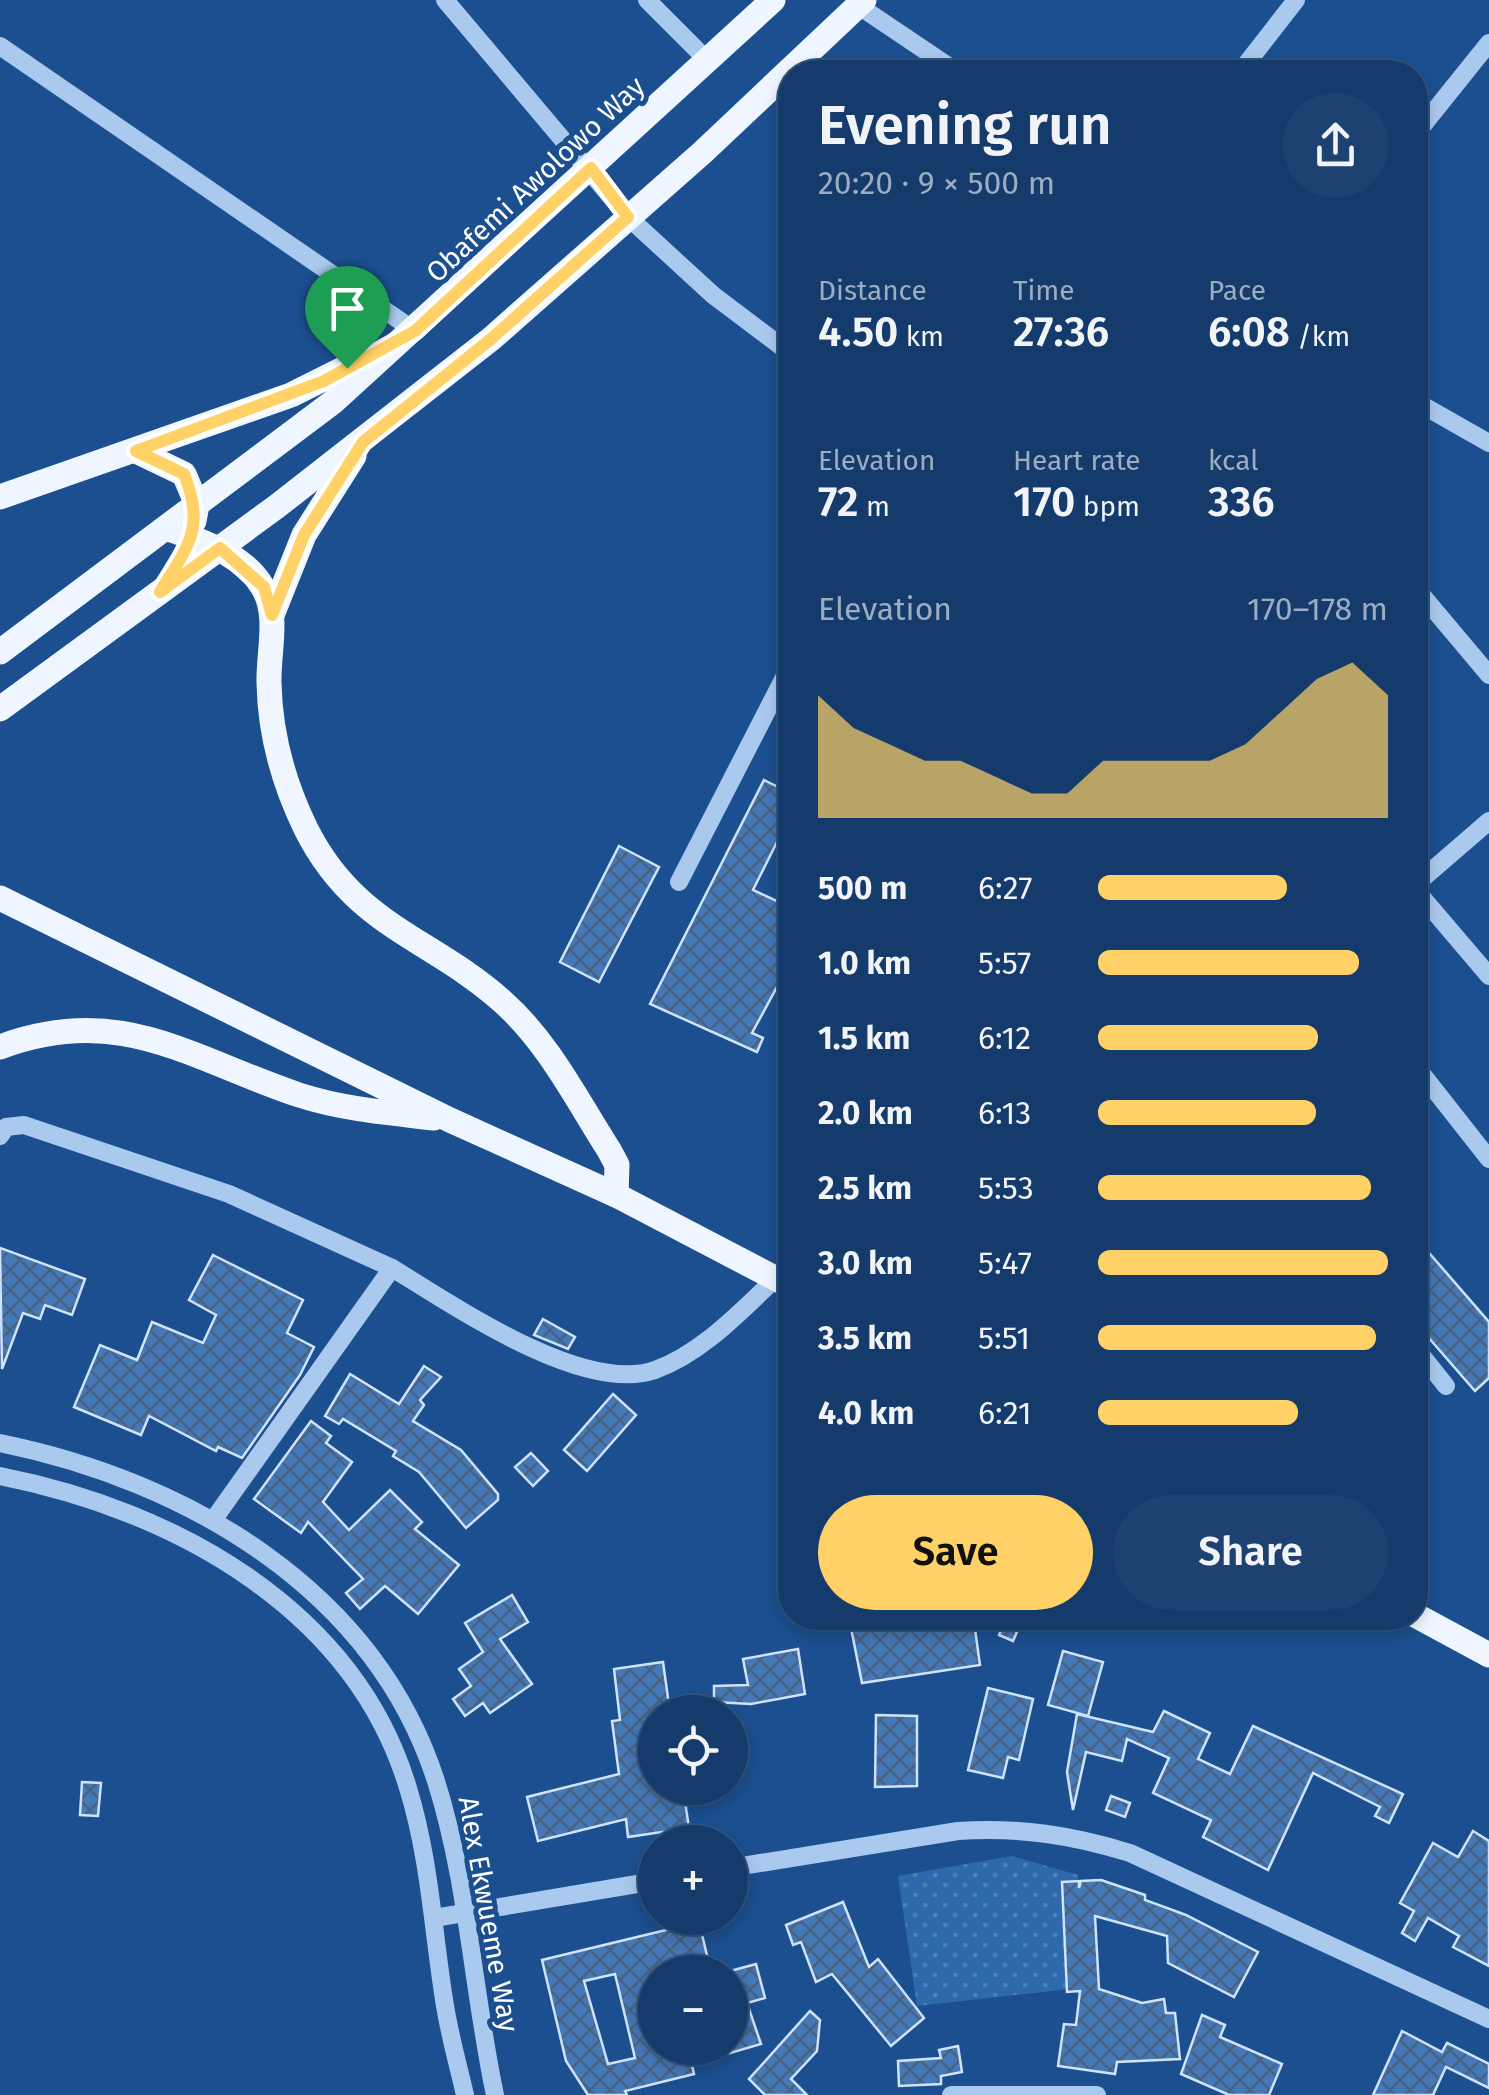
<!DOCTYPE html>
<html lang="en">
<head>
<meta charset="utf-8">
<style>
	:root { --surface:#143b6b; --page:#1d4271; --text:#f1f3f6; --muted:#9dadc1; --line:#33557e; --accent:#ffd166 }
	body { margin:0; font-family:"Fira Sans",sans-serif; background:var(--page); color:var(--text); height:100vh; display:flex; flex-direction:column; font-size:38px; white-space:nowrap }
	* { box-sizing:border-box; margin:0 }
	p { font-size:32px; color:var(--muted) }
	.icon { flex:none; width:55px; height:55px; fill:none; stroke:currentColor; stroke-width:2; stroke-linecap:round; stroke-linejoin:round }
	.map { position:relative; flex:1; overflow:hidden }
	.panel { position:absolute; left:778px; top:60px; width:650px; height:1570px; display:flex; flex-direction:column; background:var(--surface); border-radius:40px; box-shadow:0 5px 15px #0003,0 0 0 2px var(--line) }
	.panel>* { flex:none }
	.fabs { position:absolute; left:638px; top:1695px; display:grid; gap:20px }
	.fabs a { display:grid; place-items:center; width:110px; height:110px; border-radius:50%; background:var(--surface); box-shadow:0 5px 15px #0003,0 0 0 2px var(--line); font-size:50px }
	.pin { position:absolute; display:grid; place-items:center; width:85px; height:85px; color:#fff; margin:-102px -42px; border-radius:50% 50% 50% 0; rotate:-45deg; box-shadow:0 0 10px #0007 }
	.pin .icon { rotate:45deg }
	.round { display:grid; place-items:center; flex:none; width:105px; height:105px; border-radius:52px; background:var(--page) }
	.headline { display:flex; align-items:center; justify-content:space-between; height:170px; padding:0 40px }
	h1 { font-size:55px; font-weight:600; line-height:75px }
	.metrics { display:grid; grid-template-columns:repeat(3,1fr); gap:15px; height:170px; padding:10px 40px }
	.metrics div { display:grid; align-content:center }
	.metrics b { font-size:42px; font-weight:600 }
	.metrics small { font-size:28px; font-weight:400 }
	.metrics p { font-size:28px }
	.chart { height:280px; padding:20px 40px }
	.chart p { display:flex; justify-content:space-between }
	.chart svg { width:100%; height:180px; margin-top:10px; fill:var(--accent); opacity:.7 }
	.action { display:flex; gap:20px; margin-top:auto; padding:20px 40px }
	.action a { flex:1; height:115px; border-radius:60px; background:var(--accent); color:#111; font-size:40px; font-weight:600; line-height:115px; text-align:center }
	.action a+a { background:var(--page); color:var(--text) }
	ul { padding:0 40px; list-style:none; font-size:32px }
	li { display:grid; grid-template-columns:160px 120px 1fr; align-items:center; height:75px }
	li i { height:25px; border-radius:12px; background:var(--accent) }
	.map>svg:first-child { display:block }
</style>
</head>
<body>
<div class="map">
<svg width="1489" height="2095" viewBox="0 0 1489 2095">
	<defs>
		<pattern id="green-dots" width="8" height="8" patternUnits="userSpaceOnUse" patternTransform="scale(2.5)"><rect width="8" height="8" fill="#2e69ad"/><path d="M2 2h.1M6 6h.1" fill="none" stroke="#4d80b9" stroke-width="1.8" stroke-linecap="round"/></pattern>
		<pattern id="building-cross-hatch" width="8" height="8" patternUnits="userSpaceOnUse" patternTransform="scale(2.5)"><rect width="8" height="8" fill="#4478b7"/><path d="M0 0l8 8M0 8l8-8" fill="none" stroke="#486282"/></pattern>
	</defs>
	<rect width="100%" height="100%" fill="#1b4f8f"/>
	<polygon fill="url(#green-dots)" points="1012,1856 1078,1875 1089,1987 917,2006 898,1876"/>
	<g fill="url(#building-cross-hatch)" stroke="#cfe3fa" stroke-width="2.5" fill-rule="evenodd">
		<polygon points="764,780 790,793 790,816 753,890 790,907 790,963 752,1033 763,1038 757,1052 650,1004"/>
		<polygon points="619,846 659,867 599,982 560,962"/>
		<polygon points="1424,1247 1489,1322 1489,1378 1475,1391 1415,1322 1415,1255"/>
		<polygon points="0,1248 85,1279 72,1315 45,1305 40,1319 23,1313 2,1369"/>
		<polygon points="213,1255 303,1300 287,1333 314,1347 300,1375 242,1458 218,1447 216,1451 149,1416 141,1435 74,1407 100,1345 137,1360 152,1322 203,1343 216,1315 189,1300"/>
		<polygon points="543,1319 575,1337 568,1349 534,1335"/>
		<polygon points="424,1366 441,1377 420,1400 424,1405 413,1421 461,1450 498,1494 498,1500 466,1528 419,1472 393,1456 396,1451 343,1419 339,1424 325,1416 350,1374 399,1404"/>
		<polygon points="613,1394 636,1415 587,1471 564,1450"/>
		<polygon points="311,1421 331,1436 326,1443 352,1462 323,1502 349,1530 390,1490 422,1522 415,1529 459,1565 418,1614 385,1586 360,1609 346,1593 363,1579 308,1522 301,1533 254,1499"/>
		<polygon points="531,1453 548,1471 533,1486 515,1467"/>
		<polygon points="512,1595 528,1622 500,1639 532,1684 490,1713 483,1703 465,1716 453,1699 471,1686 459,1669 483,1652 465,1623"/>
		<polygon points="879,1618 964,1618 965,1624 974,1622 980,1665 862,1683 850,1623"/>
		<polygon points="1006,1618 1023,1618 1013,1641 999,1635"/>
		<polygon points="798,1649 805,1694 751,1704 714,1702 714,1686 748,1685 743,1659"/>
		<polygon points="1063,1651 1103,1662 1088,1716 1048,1705"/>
		<polygon points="663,1662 670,1712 655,1712 655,1788 683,1788 689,1828 628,1837 626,1819 538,1841 527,1797 619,1774 612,1721 620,1720 614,1669"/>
		<polygon points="988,1688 1033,1699 1019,1760 1008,1757 1003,1778 968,1770"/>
		<polygon points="1164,1711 1210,1733 1198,1759 1230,1774 1253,1726 1403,1794 1389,1823 1375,1816 1380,1807 1313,1773 1268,1870 1203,1837 1211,1820 1153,1793 1169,1758 1127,1739 1122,1761 1086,1752 1073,1810 1067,1772 1077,1714 1153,1732"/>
		<polygon points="876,1715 917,1716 917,1786 875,1787"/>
		<polygon points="82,1782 101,1783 98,1816 80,1815"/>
		<polygon points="1111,1796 1130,1803 1125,1817 1106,1810"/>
		<polygon points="1473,1831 1489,1841 1489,1966 1453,1947 1459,1936 1428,1918 1415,1941 1402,1933 1414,1911 1400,1903 1433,1843 1458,1857"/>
		<polygon points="1101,1880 1145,1895 1145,1900 1186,1915 1258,1952 1234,1997 1168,1963 1167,1936 1095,1916 1099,1989 1142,2003 1164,1999 1166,2013 1175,2013 1180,2059 1117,2062 1115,2074 1058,2066 1064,2024 1076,2025 1080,1991 1067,1992 1062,1882 1079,1881 1079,1888 1081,1881"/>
		<polygon points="843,1902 869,1967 878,1959 924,2018 891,2046 832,1974 816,1982 801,1942 793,1945 786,1925"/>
		<path d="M699 1922 711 1972H655V2048H688L694 2074 625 2091 627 2095H588L566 2061 542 1960ZM615 1974 635 2058 608 2064 584 1981Z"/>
		<polygon points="756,1964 765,1998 747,2003 761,2044 730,2053 730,1971"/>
		<polygon points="810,2011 820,2020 817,2051 791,2079 807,2095 765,2095 749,2079"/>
		<polygon points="1202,2015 1225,2025 1220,2037 1282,2064 1269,2095 1229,2095 1181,2074"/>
		<polygon points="1402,2031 1442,2052 1447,2043 1489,2064 1489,2088 1446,2067 1433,2095 1373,2095"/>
		<polygon points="958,2046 962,2072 941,2076 941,2084 899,2086 898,2061 941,2058 939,2050"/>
	</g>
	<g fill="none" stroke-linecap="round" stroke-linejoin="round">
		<g stroke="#a9c9ee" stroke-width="18">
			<polyline points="445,0 628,217 713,295 790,353"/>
			<polyline points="647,0 707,60"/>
			<polyline points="859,6 957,72"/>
			<polyline points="0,46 415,331"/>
			<polyline points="1240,72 1296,0"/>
			<polyline points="1415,135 1489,43"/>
			<polyline points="1415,401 1489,443"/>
			<polyline points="1415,587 1489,675"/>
			<polyline points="679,882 790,666"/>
			<polyline points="1415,885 1489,821"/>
			<polyline points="1415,889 1489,976"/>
			<polyline points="1415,1065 1489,1159"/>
			<polyline points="0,1136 6,1127 24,1125 229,1194 392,1268"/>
			<polyline points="1415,1347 1446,1386"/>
			<path d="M0 1443C187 1481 374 1589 436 1781 468 1882 473 1992 495 2095"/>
			<path d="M0 1476C173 1510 354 1608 408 1788 430 1859 433 1933 445 2006 450 2036 458 2065 465 2095"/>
			<path d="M214 1519 392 1268C453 1305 583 1395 655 1370 702 1353 741 1311 776 1278"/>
			<path d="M730 1868 958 1831C1019 1827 1072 1835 1130 1853L1489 2019"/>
			<polyline points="434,1918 655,1881"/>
			<polyline points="951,2095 1097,2095"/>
		</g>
		<g stroke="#f0f6ff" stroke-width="25">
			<polyline points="136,451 184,474 197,505 194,521"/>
			<polyline points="0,497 291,395 371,355"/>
			<path d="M167 528C200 541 242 553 262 586 280 614 268 652 269 683 270 733 284 784 306 829 355 927 432 938 503 1002 548 1042 577 1100 609 1150L617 1165 616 1195"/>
			<polyline points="272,615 304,535 354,456"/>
			<polyline points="0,652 333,402 773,0"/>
			<polyline points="0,709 276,507 491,339 703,152 864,0"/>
			<polyline points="0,898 450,1120 616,1195 790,1286"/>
			<path d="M0 1047C120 1002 191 1059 299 1095 342 1109 389 1113 434 1118"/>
			<polyline points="1415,1615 1489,1655"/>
		</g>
	</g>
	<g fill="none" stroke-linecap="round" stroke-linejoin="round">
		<g stroke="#fff" stroke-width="20">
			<path id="route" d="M591 168 628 217 491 339 363 442 304 535 272 615 264 587 220 548 160 592C188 546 206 528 184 474L136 451 324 381 415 331Z"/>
		</g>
		<use href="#route" stroke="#ffd166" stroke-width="12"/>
	</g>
	<g text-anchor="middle" stroke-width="10" stroke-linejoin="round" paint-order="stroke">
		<g font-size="28" fill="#fff" stroke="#1b4f8f">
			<text transform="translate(535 179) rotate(-43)" y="10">Obafemi Awolowo Way</text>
			<text transform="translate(489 1914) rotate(80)" y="10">Alex Ekwueme Way</text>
		</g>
	</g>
</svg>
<div class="fabs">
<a><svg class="icon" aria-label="locate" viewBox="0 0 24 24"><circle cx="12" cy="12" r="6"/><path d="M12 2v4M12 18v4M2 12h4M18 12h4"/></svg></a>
<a>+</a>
<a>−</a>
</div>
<div class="pin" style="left:347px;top:368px;background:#1e9e55"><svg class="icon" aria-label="arrive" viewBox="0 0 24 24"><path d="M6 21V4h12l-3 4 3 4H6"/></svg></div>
<section class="panel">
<div class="headline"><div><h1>Evening run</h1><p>20:20 · 9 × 500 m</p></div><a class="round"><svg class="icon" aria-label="share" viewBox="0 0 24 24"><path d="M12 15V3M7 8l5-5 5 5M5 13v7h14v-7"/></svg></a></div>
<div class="metrics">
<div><p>Distance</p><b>4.50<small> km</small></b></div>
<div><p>Time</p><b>27:36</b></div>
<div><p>Pace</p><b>6:08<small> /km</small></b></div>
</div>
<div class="metrics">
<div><p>Elevation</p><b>72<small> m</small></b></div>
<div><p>Heart rate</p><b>170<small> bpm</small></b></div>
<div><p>kcal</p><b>336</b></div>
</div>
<div class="chart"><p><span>Elevation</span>170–178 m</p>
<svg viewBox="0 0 160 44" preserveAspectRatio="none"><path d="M0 44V14L10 22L20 26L30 30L40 30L50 34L60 38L70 38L80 30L90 30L100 30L110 30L120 26L130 18L140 10L150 6L160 14V44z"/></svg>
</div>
<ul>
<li><b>500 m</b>6:27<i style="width:65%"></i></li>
<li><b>1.0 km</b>5:57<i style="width:90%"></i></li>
<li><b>1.5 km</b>6:12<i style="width:76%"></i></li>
<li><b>2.0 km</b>6:13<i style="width:75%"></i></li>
<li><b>2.5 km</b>5:53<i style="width:94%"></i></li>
<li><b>3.0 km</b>5:47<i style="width:100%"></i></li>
<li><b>3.5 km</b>5:51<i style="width:96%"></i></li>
<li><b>4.0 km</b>6:21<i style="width:69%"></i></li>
</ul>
<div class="action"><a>Save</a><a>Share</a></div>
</section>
</div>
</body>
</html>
